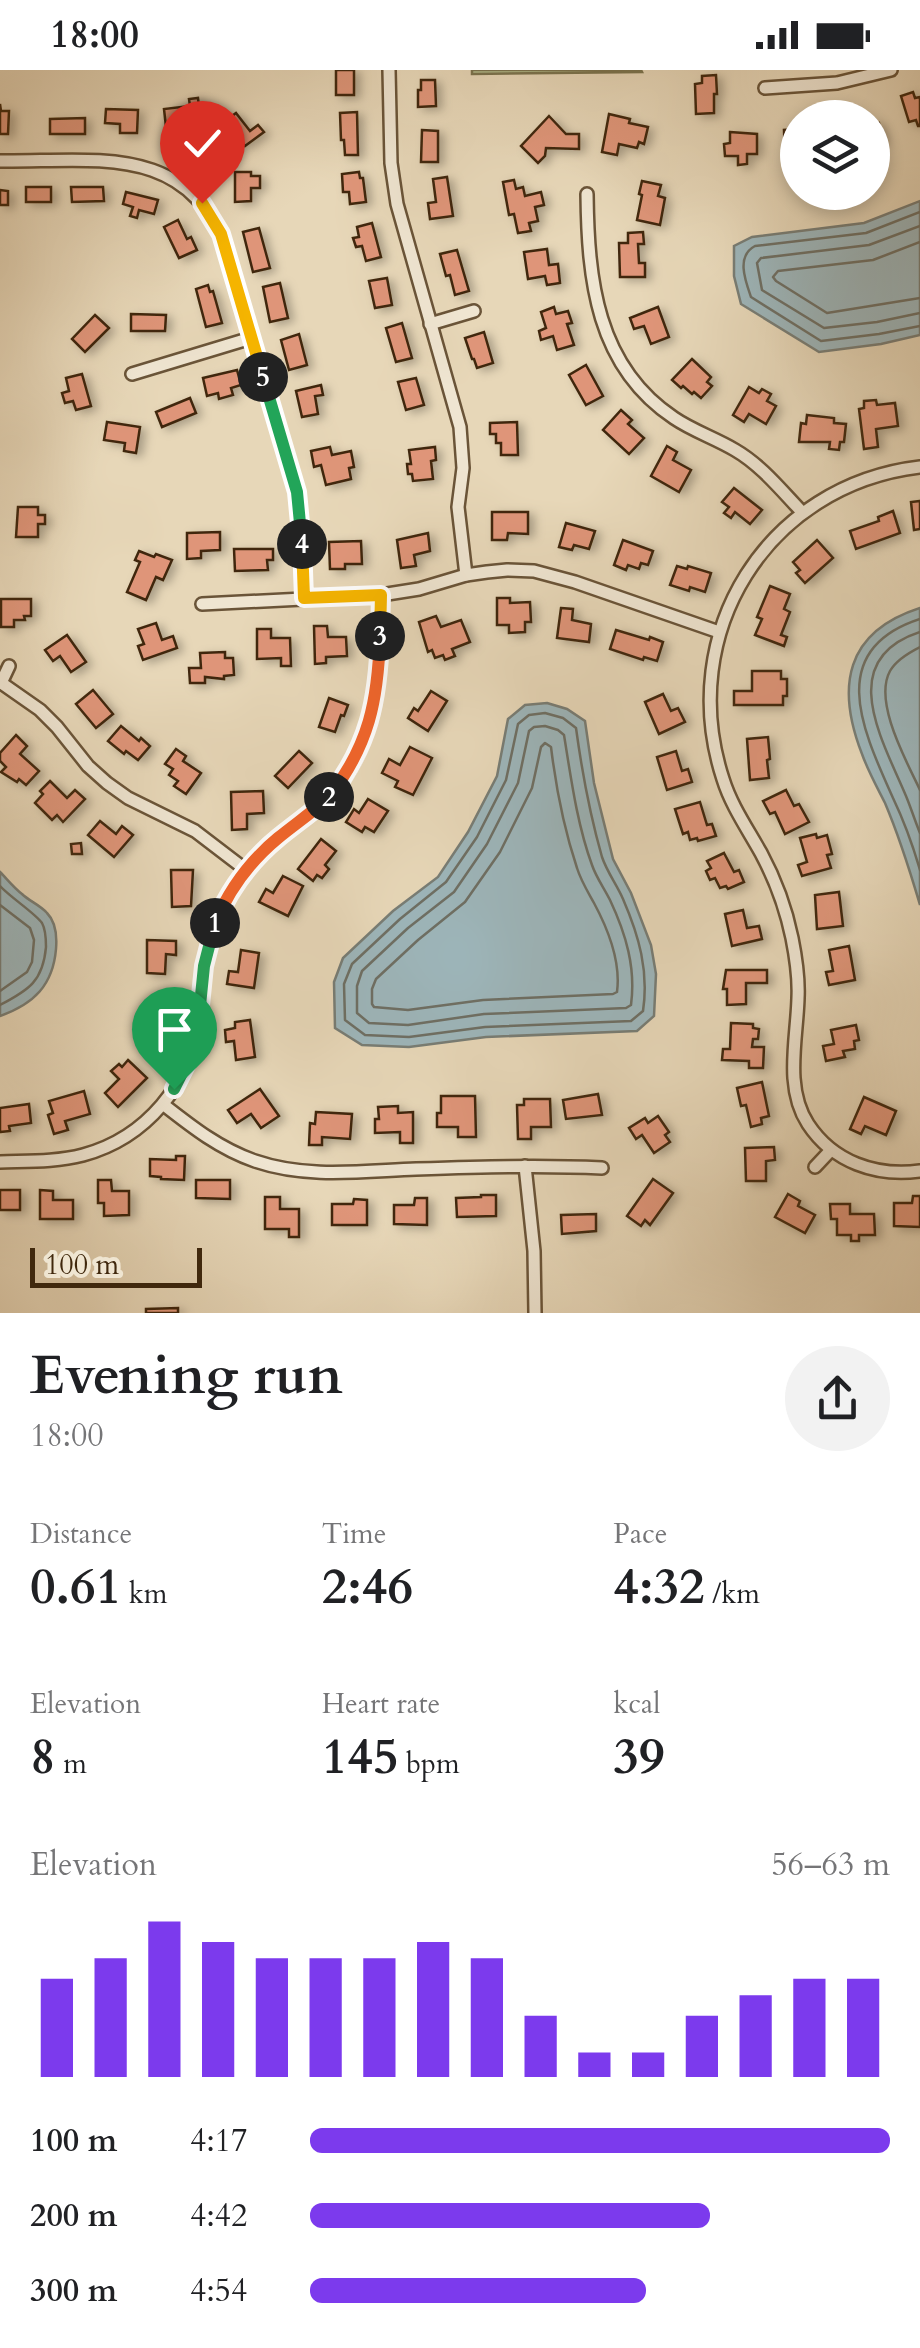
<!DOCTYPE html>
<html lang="en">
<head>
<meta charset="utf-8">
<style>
	:root { --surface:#fff; --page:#f2f2f2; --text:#202124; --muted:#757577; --accent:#7c3aed }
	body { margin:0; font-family:Cardo,serif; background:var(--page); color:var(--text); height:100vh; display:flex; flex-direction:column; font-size:38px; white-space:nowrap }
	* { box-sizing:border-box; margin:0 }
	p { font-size:32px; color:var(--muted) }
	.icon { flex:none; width:55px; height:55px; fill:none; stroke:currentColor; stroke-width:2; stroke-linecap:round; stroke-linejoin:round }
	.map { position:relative; height:1243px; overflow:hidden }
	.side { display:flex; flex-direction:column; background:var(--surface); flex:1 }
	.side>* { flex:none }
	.fabs { position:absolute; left:780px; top:30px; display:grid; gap:20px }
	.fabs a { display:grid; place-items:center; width:110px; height:110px; border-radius:50%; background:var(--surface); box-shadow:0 5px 15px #0003; font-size:50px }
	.scale { position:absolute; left:30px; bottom:25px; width:172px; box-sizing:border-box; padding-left:10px; border:5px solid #40280d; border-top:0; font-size:28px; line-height:35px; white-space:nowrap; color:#40280d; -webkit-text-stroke:8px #efe5d1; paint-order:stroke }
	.pin { position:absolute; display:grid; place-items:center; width:85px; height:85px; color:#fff; margin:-102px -42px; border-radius:50% 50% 50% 0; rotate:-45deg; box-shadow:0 0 10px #0007 }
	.pin .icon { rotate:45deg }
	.km { position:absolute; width:50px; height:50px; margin:-25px; border-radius:50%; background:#222; color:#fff; font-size:28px; line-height:50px; text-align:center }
	.round { display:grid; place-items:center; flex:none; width:105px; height:105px; border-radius:52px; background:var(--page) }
	.head { display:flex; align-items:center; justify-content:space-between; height:170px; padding:0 30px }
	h1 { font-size:55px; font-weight:700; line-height:75px }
	.metrics { display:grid; grid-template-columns:repeat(3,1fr); gap:15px; height:170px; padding:10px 30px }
	.metrics div { display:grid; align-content:center }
	.metrics b { font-size:50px; font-weight:700 }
	.metrics small { font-size:28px; font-weight:400 }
	.metrics p { font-size:28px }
	.chart { height:280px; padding:20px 30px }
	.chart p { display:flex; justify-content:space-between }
	.chart svg { width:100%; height:180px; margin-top:10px; stroke:var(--accent); stroke-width:6 }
	ul { padding:0 30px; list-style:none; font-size:32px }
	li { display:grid; grid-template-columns:160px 120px 1fr; align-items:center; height:75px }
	li i { height:25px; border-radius:12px; background:var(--accent) }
	.status { display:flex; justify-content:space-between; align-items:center; height:70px; padding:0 50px; background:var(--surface); direction:ltr }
	.status svg { height:28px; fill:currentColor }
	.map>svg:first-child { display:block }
</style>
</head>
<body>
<div class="status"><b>18:00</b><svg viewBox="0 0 49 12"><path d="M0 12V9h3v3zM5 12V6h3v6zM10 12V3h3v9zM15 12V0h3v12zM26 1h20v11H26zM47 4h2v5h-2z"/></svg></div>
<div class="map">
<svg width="920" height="1243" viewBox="0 0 920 1243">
	<defs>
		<filter id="shadow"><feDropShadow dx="5.5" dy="3" stdDeviation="5" flood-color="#0004"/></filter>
	</defs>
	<rect width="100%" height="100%" fill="#e7d7b8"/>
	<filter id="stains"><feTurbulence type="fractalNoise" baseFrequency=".002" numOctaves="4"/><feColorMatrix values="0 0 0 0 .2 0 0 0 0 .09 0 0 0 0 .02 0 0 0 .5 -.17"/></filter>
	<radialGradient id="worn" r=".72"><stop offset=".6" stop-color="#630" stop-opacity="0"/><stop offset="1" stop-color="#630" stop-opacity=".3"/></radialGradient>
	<polygon fill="#b4be8f" stroke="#7a734e" stroke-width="2.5" points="472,0 641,0 642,2 472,4"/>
	<g fill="#9db6bb" stroke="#787d75" stroke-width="2.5">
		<polygon points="920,131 920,265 881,274 819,282 741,234 734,206 734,176 752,167 864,153"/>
		<path d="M920 538V835C910 801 899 766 885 733 877 717 868 701 862 684 836 617 845 562 920 538Z"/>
		<polygon points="547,633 567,639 585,651 594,713 613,789 631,823 651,875 656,904 654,946 637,961 486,967 409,977 362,975 335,958 334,912 343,888 393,841 438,807 468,762 497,706 508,649 525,635"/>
		<path d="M0 802C7 809 14 818 22 824 29 831 40 835 47 843 56 852 57 867 56 879 53 915 34 934 0 946Z"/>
	</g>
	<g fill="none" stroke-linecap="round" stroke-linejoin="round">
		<g stroke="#6e6f64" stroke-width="2.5">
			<path d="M920 142 866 163 755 176C736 186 745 210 751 227L821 271 879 264 920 256"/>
			<polyline points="920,156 869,175 761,188 757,193 762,220 824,258 877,252 920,243"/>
			<polyline points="920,172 873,190 778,201 773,207 776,211 827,243 920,228"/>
			<path d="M920 549C824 580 863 661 893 728 904 751 913 776 920 800"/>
			<path d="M920 562C834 590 883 671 906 726 911 738 915 751 920 763"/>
			<path d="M920 577C908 583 896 590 890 601 873 632 907 692 920 720"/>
			<path d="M545 643 563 648 576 658C582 702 590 745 602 787 607 802 617 815 623 829 639 866 649 901 643 941L631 951 485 957 409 967 365 965 345 950 344 914 352 894 400 849 446 812 477 767 506 710 518 654 529 645Z"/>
			<path d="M545 656 558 660 564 665C571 708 577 754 592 795 596 807 604 818 610 830 626 864 636 898 631 935L626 938 484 944 408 955 369 953 357 943V916L362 901 408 858 454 822 487 774 518 713 529 661 534 657Z"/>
			<path d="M545 673 551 677C556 718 564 759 577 798 581 811 588 822 594 833 608 859 621 892 617 922L613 924 483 930 408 940 374 937 372 934V919L376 909 418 870 465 832 500 782 532 718 541 677Z"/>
			<path d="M0 816C10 827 36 844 42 853 46 860 46 869 46 877 43 911 29 920 0 935"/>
			<polyline points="0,835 30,858 34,870 32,892 27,902 0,921"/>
		</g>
	</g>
	<g fill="#df9579" stroke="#40280d" stroke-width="2.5" filter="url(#shadow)">
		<rect x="336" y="0" width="18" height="25"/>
		<polygon points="716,5 717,24 714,24 714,43 696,44 695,14 702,13 702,6"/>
		<polygon points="421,10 435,10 436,36 418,37 418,20 421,20"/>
		<polygon points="913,22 915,28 920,27 920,56 918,56 916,50 909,52 901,26"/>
		<polygon points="198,28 201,53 166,57 164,39 190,36 189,29"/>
		<polygon points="0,34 1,41 9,41 8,64 0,64"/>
		<polygon points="106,39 138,40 137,63 120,63 120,54 105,53"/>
		<polygon points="357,42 358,85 345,85 344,70 341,70 340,43"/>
		<polygon points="236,43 250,61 258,55 264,62 245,76 237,65 228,71 217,57"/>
		<polygon points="609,44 630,49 629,53 648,57 644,74 639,72 637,78 619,74 617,85 602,82"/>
		<polygon points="549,46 566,64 579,64 579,79 546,78 545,86 538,93 521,76"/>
		<polygon points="85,48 85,64 50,64 50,49"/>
		<polygon points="872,49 874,54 879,53 883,71 872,73"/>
		<polygon points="796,59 798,95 795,95 795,89 785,89 784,60"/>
		<polygon points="422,60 438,61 438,92 421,92"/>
		<polygon points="730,62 757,64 757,84 747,84 747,94 738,95 738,86 725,86 724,74 730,73"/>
		<polygon points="235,102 251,102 251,106 260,106 260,118 251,118 251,131 235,132"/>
		<polygon points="359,102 360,108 363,108 366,132 350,134 349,122 343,122 342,104"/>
		<polygon points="447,107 453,146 430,149 428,133 436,132 433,109"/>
		<polygon points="514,110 516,119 523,117 525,126 541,122 544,135 535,137 538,151 529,153 531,161 518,163 514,144 509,145 503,112"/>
		<polygon points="642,111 661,115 658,126 665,128 660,155 637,150 642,125 639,124"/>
		<rect x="26" y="117" width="25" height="15"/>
		<polygon points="71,117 103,117 104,131 72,132"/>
		<polygon points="0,120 8,121 8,135 0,135"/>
		<polygon points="126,122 158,130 154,144 139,140 137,148 130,146 133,137 123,134"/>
		<polygon points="178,150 187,169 191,167 197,180 179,188 164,157"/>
		<polygon points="372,153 381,187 366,191 362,176 356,177 353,168 359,167 357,157"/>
		<polygon points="259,158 270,198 253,202 243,162"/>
		<polygon points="643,162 644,174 638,174 639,193 645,193 645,207 620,207 619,173 628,173 628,163"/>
		<polygon points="547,179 549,195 558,194 560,213 547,215 545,206 528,209 524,182"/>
		<polygon points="457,180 469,221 455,225 450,205 446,206 440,184"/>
		<polygon points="387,208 392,235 375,238 369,211"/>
		<polygon points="280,213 288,248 270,252 263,217"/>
		<polygon points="208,215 210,222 213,221 222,253 206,257 196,219"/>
		<polygon points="554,237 556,244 568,241 572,253 567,254 574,275 557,280 553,266 541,270 539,261 546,258 541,242"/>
		<polygon points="658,237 669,267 651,274 644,256 634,259 630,248"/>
		<polygon points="131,244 166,245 165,261 131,261"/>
		<polygon points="95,245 109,258 85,282 72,269"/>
		<polygon points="402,253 412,288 396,292 386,258"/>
		<polygon points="484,262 493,293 477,298 474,289 472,289 465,268"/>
		<polygon points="299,264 307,295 289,300 281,270"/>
		<polygon points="692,289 711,307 707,312 712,316 701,328 694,322 692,324 683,316 681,318 672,310"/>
		<polygon points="586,295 603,326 586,335 569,305"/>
		<polygon points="237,300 241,315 231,318 233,325 219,329 218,323 207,326 203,308"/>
		<polygon points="82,304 91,336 76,340 73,331 65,333 62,323 69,321 66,308"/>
		<polygon points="416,308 424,335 406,340 398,312"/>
		<polygon points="321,315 323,325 315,326 318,344 302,347 296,321"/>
		<polygon points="749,317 759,323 762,319 771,324 767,331 776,336 766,354 749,344 744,352 733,345"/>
		<polygon points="190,328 196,343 162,357 156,342"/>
		<polygon points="876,330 877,335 895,333 898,356 876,359 878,377 864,379 859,339 864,338 864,331"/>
		<polygon points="621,340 632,350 628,354 644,368 629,384 603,360"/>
		<polygon points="807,345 834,348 834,353 846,354 844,372 840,372 839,380 829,379 830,372 799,372 801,353 806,354"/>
		<polygon points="107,352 140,357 136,383 124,381 125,373 104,370"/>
		<polygon points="517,352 518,385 501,385 501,373 496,373 496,364 490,364 490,353"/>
		<polygon points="667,376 677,382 673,390 691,400 679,422 651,406"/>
		<polygon points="330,377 332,385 351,381 354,397 349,398 351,409 326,415 321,395 314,397 311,381"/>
		<polygon points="435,377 436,390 431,391 433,409 413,411 412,404 408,404 407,394 411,394 409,380"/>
		<polygon points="734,418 762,440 750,454 735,442 731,448 724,443 729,437 722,432"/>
		<polygon points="920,431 920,459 914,460 911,432"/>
		<polygon points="18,437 38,437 38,445 45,445 45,454 38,454 38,467 16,467"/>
		<polygon points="893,441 900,463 856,479 850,461 879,451 878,447"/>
		<polygon points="492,442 528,442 528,464 508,463 507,470 492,470"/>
		<polygon points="566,453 595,461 589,479 574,475 572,480 559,477"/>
		<polygon points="220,462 220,480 201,481 201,488 187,489 187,463"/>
		<polygon points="428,463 430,481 414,485 416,496 401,498 397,470"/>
		<polygon points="623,470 653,481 648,495 641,493 639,499 628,495 626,500 614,495"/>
		<polygon points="817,470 833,488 805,513 796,503 800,500 793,492"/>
		<polygon points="361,471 362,494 345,494 345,499 330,499 329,472"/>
		<polygon points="234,479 273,479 273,490 267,490 268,500 235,501"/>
		<polygon points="139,481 154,487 156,484 172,490 163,510 156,507 146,530 127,522 140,492 135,490"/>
		<polygon points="677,496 687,499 688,496 711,503 705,522 690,517 689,521 670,515"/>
		<polygon points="770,516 790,524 784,539 790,542 781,565 787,567 784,576 755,565 762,549 757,547"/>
		<polygon points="497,528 510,528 510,533 530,532 531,552 525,552 525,562 509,563 509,555 497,555"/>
		<polygon points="1,529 31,529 31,546 24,546 25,550 14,550 14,557 1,557"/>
		<polygon points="561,538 573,539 572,550 591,554 589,572 557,568"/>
		<polygon points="436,546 441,557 461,550 470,572 452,579 455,586 445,590 443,585 435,588 432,580 428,582 419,552"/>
		<polygon points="156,553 162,570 173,566 177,578 143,590 138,576 144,574 138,559"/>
		<polygon points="314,556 327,556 328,567 346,567 347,586 326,587 326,593 315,594"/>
		<polygon points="257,559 271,559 271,568 290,568 291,596 281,596 281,588 257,589"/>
		<polygon points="616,560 649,570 650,567 663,572 657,591 644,587 643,590 610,579"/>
		<polygon points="67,565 86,592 71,602 60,586 53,591 45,580"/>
		<polygon points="225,582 225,588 233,588 234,605 224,606 224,609 205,607 205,613 190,613 189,598 201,598 200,583"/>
		<polygon points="752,601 781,601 781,609 787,609 787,626 783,626 783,635 734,635 734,621 752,621"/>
		<polygon points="93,620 113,644 96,658 76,634"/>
		<polygon points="431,621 447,631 428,661 408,648 414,638 418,641"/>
		<polygon points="663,624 671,641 678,638 685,652 659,664 645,632"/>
		<polygon points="329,628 348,635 344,646 341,645 335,662 319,657"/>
		<polygon points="121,656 139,671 141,668 150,676 138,690 126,681 124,684 108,671"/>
		<polygon points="16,665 27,676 20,684 39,701 26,715 19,709 17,712 1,702 6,697 0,691 0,683"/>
		<polygon points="768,667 770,689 767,690 769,708 750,710 747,669"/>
		<polygon points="410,677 432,688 413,725 395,717 398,711 382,703 389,689 400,695"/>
		<polygon points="176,679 186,686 183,691 201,703 186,724 174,716 178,711 169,705 173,699 165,694"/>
		<polygon points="299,681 312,693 288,718 275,706"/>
		<polygon points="676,681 682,701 688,699 692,712 667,720 657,687"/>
		<polygon points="50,711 67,728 75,720 85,729 63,752 57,745 52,750 35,733 43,724 40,721"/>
		<polygon points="786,720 794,736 799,734 809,752 785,764 775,742 770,744 763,731"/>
		<polygon points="263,721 264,743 247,744 247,759 232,760 231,722"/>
		<polygon points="368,729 388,741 374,762 365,757 362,762 346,752 354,739 359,743"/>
		<polygon points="700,732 707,755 712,754 716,766 698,771 697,768 690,770 688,762 683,764 675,739"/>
		<polygon points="100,751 116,764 122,756 133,765 114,787 88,765"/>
		<polygon points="816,764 817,768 827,765 832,784 827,785 831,798 802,806 798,795 807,792 800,768"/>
		<polygon points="321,769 336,781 325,795 329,799 322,808 317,805 313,811 298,799"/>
		<polygon points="81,773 82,784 72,784 71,774"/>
		<polygon points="724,783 734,802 739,800 744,812 728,819 726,816 720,818 715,808 710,810 706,801 711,798 707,791"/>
		<polygon points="171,800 193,800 191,836 172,837"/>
		<polygon points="283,806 303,816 288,846 259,832 266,819 273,823"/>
		<polygon points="839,822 843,856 817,859 815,825"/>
		<polygon points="743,840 747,858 759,856 762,869 732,876 725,844"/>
		<polygon points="147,870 176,871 176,885 166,884 165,904 147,903"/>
		<polygon points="849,876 855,910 829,915 826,902 833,901 829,880"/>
		<polygon points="241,880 259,883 254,918 227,914 229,901 238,902"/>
		<polygon points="726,900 767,900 767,913 746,913 746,934 727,935 727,919 723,919"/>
		<polygon points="154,937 171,942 161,978 144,973 146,963 141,962 145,947 151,949"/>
		<polygon points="250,950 255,987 236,990 234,971 226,972 225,960 235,958 235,952"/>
		<polygon points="731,953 753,954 753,958 759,959 758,969 753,969 752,977 764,977 763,998 749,998 749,991 722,990 723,979 730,979"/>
		<polygon points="856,955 859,970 854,971 855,979 843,981 845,987 826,991 823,976 834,974 831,960"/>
		<polygon points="128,990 147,1008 118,1037 105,1023 119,1009 111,1001 119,994 122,997"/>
		<polygon points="762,1012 769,1046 761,1048 762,1054 751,1057 746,1035 741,1036 737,1018"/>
		<polygon points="260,1019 279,1046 261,1058 251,1044 237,1053 228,1040"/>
		<polygon points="84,1021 90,1044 65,1051 68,1060 54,1064 48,1045 53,1043 49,1031"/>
		<polygon points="598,1024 602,1045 566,1049 563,1030"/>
		<polygon points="441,1026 475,1026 476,1067 458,1067 458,1057 437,1057 437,1043 441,1043"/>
		<polygon points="864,1027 896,1041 886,1065 865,1056 861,1064 850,1059"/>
		<polygon points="524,1029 550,1029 551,1057 531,1057 531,1069 518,1069 517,1035 524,1035"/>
		<polygon points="29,1034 31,1053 9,1056 10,1061 0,1062 0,1038"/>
		<polygon points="398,1036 398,1043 413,1042 413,1073 400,1073 400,1062 375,1063 375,1049 379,1049 378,1037"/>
		<polygon points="316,1042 352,1044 350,1069 322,1067 322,1075 309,1075 310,1053 315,1054"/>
		<polygon points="658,1046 669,1062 665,1065 670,1072 654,1083 642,1065 636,1069 629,1058 645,1048 648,1053"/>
		<polygon points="774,1077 775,1090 766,1091 766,1111 746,1111 745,1078"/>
		<polygon points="176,1086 185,1086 184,1110 161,1109 161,1107 150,1106 150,1089 176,1090"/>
		<polygon points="653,1109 673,1123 650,1155 645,1150 641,1156 627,1146"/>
		<polygon points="98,1110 111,1110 112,1121 129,1121 129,1145 104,1146 104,1133 98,1133"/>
		<polygon points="196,1110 230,1110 230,1129 196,1128"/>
		<rect x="0" y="1120" width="20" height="20"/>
		<polygon points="40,1120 53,1121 53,1130 73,1130 73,1149 40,1149"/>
		<polygon points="788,1124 800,1131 798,1136 815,1145 805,1163 775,1147"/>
		<polygon points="481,1125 496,1125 496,1146 457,1147 456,1128 481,1127"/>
		<polygon points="913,1126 920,1126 920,1157 894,1156 894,1133 912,1133"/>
		<polygon points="265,1127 280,1127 280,1139 299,1139 299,1167 289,1167 289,1159 265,1159"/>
		<polygon points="415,1128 427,1128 427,1155 394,1154 394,1135 414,1135"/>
		<polygon points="354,1129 367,1130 367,1155 332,1155 332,1134 353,1134"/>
		<polygon points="830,1134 850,1134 850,1144 874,1144 875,1165 859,1165 859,1171 851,1171 851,1165 837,1165 837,1149 831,1149"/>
		<polygon points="596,1144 596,1161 562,1164 561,1145"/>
		<polygon points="178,1238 178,1243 146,1243 146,1239"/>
	</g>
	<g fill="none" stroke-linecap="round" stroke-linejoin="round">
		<g stroke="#6a5438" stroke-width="16">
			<g id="street">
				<polyline points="389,0 391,93 397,134 460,357 463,398 458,437 466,505"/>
				<polyline points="765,18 837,13 891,0"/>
				<path d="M0 91C96 92 190 71 228 184L297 422 301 448 304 528"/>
				<polyline points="182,115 194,98"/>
				<path d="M587 124C588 209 596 296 674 348 693 361 715 368 735 380 761 395 781 420 802 442"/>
				<polyline points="430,254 474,241"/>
				<polyline points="132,304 251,268"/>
				<path d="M920 397C767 415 675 563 723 709 731 735 747 758 761 783 775 809 786 839 792 868 796 888 799 908 798 928 797 969 784 1017 808 1054 833 1092 876 1107 920 1101"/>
				<polyline points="202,534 381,525 419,519 466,505 487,502 507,500 534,501 575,512 719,562"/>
				<polyline points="0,612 40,640 57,657 88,696 107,713 128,728 195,761 246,800"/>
				<polyline points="1,613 9,596"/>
				<path d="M164 1035C192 1057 220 1079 255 1091 307 1109 363 1101 416 1099 478 1097 540 1095 602 1098"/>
				<path d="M0 1092C27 1091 56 1092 83 1085 146 1068 191 1014 199 950 205 903 203 869 229 826 243 802 261 782 283 764 297 753 312 743 325 731 381 675 379 598 381 525"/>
				<polyline points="525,1096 534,1181 535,1243"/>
				<polyline points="815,1097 831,1080"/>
			</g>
		</g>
		<use href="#street" stroke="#efe5d1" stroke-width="11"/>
	</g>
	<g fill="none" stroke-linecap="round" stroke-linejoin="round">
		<g stroke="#fff" stroke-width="20">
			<polyline id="split-1" points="174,1019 190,987 197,965 204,896 215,853"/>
		</g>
		<g stroke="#fff" stroke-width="20">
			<path id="split-2" d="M215 853C229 820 250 791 278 768 295 754 313 742 329 727"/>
		</g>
		<g stroke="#fff" stroke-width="20">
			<path id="split-3" d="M329 727C369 675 378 631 380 566"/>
		</g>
		<g stroke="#fff" stroke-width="20">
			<polyline id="split-4" points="302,474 304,528 381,525 380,566"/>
		</g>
		<g stroke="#fff" stroke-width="20">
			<polyline id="split-5" points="263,307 297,422 302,474"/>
		</g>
		<g stroke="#fff" stroke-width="20">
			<polyline id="split-6" points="202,133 221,164 263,307"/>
		</g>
		<use href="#split-1" stroke="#22a559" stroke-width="12"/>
		<use href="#split-2" stroke="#f0652b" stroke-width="12"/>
		<use href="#split-3" stroke="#f0652b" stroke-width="12"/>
		<use href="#split-4" stroke="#f5b400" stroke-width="12"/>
		<use href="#split-5" stroke="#22a559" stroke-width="12"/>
		<use href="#split-6" stroke="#f5b400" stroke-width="12"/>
	</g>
	<rect width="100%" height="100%" filter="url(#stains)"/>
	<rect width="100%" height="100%" fill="url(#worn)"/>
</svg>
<div class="fabs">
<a><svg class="icon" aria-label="layers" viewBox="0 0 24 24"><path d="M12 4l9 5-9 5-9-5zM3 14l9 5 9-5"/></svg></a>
</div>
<div class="scale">100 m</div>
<div class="pin" style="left:174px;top:1019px;background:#1e9e55"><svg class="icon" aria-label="arrive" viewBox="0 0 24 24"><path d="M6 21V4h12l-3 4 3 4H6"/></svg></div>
<div class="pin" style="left:202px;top:133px;background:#d93025"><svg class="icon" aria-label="check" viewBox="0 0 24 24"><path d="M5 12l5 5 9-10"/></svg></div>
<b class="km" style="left:215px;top:853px">1</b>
<b class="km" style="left:329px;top:727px">2</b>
<b class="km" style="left:380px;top:566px">3</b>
<b class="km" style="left:302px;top:474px">4</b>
<b class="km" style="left:263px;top:307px">5</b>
</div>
<section class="side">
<div class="head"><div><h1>Evening run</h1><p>18:00</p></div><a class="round"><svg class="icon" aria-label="share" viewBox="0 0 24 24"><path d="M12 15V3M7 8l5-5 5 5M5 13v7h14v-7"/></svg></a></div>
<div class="metrics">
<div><p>Distance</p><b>0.61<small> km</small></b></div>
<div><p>Time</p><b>2:46</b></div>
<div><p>Pace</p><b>4:32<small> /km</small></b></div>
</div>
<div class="metrics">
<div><p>Elevation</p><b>8<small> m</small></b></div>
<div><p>Heart rate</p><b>145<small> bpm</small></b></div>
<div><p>kcal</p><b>39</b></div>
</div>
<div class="chart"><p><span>Elevation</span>56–63 m</p>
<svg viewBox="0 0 160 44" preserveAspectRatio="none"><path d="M5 44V20M15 44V15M25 44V6M35 44V11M45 44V15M55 44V15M65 44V15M75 44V11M85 44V15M95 44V29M105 44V38M115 44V38M125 44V29M135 44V24M145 44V20M155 44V20"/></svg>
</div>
<ul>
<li><b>100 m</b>4:17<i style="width:100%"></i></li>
<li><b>200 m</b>4:42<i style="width:69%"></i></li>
<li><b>300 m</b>4:54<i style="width:58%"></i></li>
</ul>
</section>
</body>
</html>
